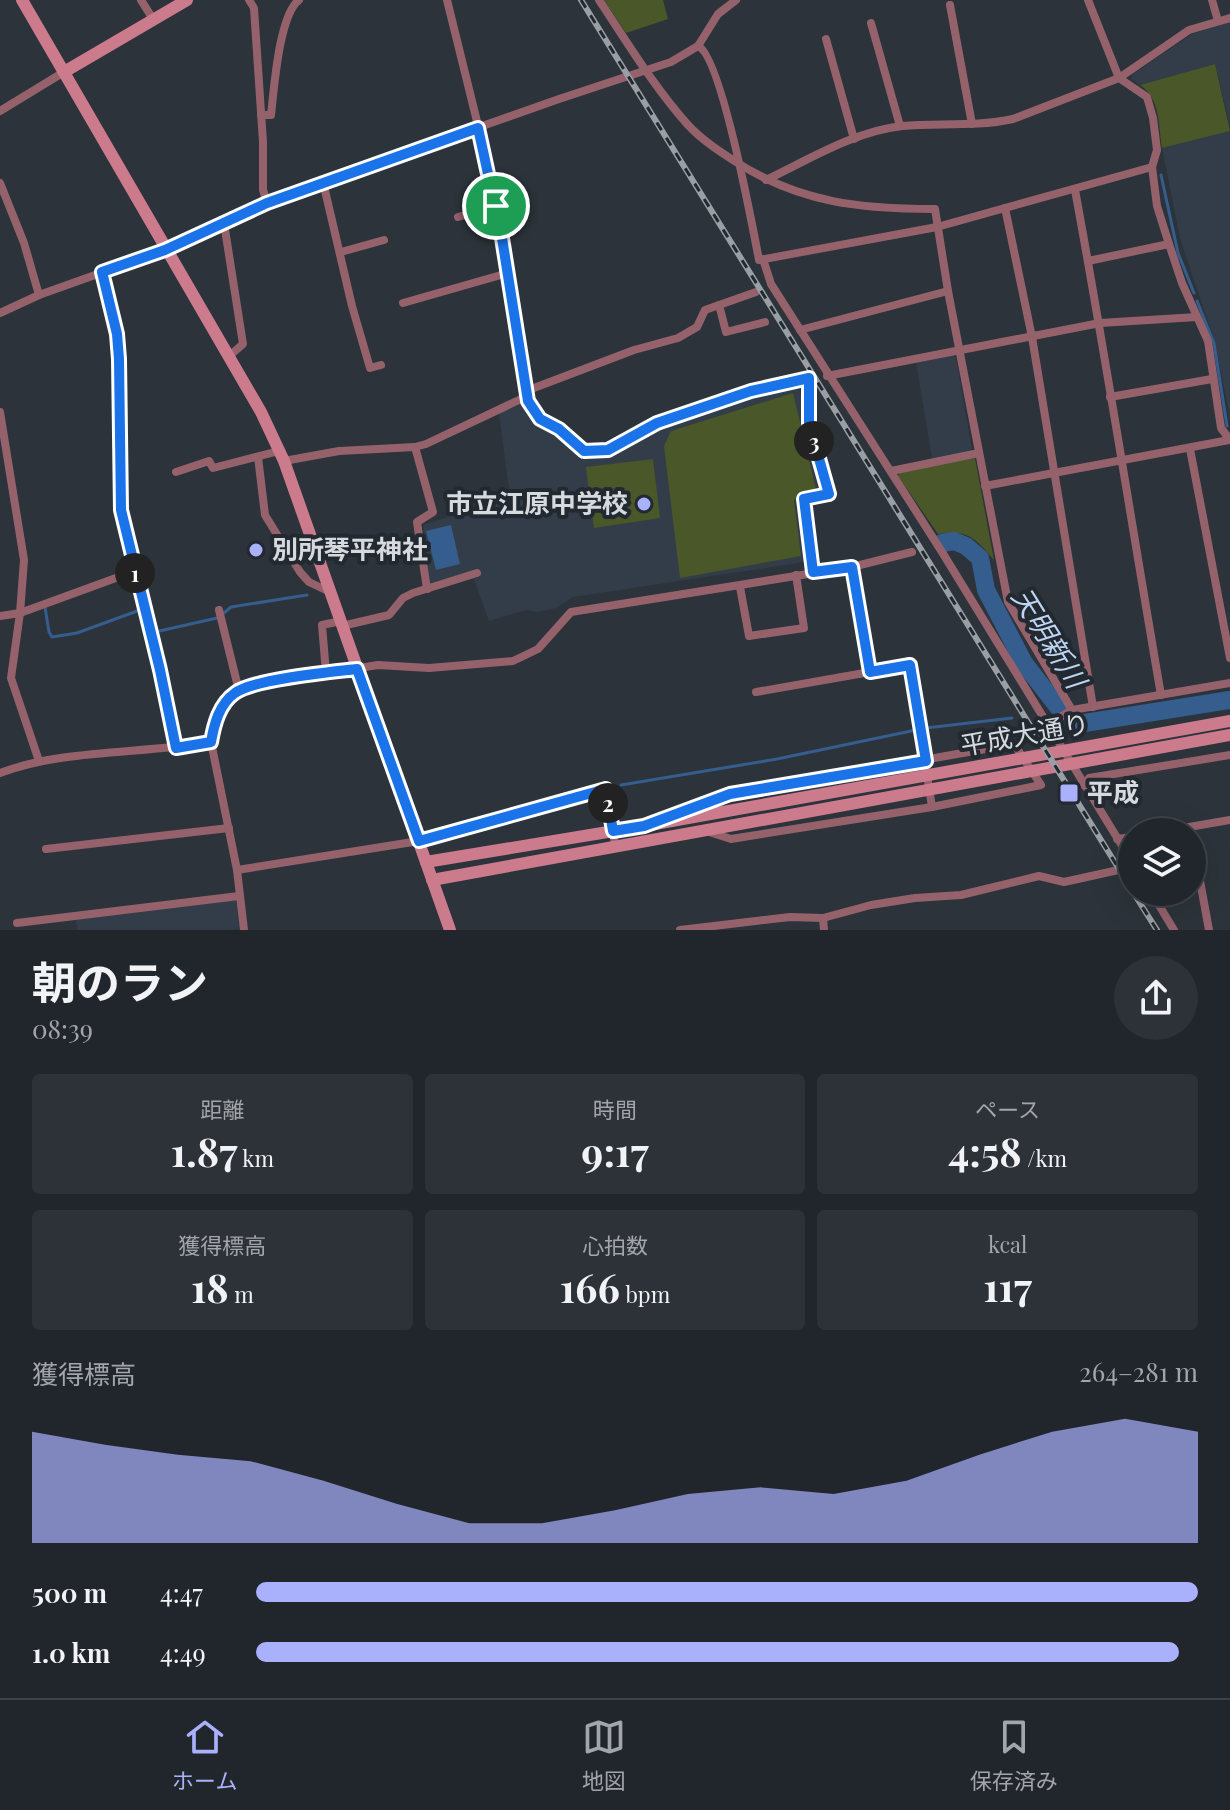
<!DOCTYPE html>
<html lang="ja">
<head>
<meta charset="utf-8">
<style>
	:root { --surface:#21262c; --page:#2d3238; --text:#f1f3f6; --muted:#a2a5a9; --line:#3e4348; --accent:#a9b0fc }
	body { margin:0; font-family:"Playfair Display","Noto Sans JP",serif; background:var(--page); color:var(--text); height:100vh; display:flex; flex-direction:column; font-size:30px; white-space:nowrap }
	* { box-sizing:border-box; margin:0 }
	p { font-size:26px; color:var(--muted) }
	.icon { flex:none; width:44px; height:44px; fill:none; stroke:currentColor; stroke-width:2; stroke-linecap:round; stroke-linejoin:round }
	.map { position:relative; height:930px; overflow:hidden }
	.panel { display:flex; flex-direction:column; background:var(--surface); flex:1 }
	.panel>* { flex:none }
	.controls { position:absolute; left:1118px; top:818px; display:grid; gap:16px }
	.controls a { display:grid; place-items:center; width:88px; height:88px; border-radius:50%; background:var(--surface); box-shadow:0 8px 32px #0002,0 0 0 2px var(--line); font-size:40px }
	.pin { position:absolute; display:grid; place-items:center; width:68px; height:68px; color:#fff; margin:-34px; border:4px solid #fff; border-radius:50%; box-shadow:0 2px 8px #0007 }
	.km { position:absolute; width:40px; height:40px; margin:-20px; border-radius:50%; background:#222; color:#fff; font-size:22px; line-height:40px; text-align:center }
	.round { display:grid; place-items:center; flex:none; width:84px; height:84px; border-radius:42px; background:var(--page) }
	.summary { display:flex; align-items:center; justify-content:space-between; height:136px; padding:0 32px }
	h1 { font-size:44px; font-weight:700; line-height:60px }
	.figures { display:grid; grid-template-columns:repeat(3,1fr); gap:12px; height:136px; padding:8px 32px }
	.figures div { display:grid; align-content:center; border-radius:8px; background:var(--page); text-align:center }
	.figures b { font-size:40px; font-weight:700 }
	.figures small { font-size:22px; font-weight:400 }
	.figures p { font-size:22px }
	.chart { height:224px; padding:16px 32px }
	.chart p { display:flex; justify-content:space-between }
	.chart svg { width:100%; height:144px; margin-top:8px; fill:var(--accent); opacity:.7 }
	ul { padding:0 32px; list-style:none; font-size:26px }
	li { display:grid; grid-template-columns:128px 96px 1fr; align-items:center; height:60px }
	li i { height:20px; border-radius:10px; background:var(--accent) }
	.menu { display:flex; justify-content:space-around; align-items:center; height:112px; border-top:2px solid var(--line); background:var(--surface); font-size:22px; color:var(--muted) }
	.menu a { display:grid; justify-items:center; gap:4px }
	.menu .active { color:var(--accent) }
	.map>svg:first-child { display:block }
</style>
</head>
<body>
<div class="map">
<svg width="1230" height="930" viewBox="0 0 1230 930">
	<rect width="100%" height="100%" fill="#2c333a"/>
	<g fill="#323d49">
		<polygon points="1230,22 1230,126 1215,64 1140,85 1131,79 1133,74 1192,34"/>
		<polygon points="1230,131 1230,417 1215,342 1181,242 1162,148"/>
		<polygon points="953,355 956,358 972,449 969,453 932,459 916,363"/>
		<polygon points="795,386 799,389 824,488 822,492 801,498 806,562 573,597 556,608 538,612 526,610 489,621 474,579 480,577 478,569 430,583 423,525 510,497 499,413 522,401 535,422 559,433 578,456 609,455 658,430 751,398"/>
		<polygon points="236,899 239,929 232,930 78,930 75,917"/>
	</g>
	<g fill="#4a5728">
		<polygon points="604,0 663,0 668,19 626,33"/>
		<path d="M1215 64 1230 131 1162 148C1158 125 1161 99 1140 85Z"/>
		<polygon points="793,393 816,489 800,492 794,501 801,556 680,578 664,446 671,431"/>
		<path d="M975 458 994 560C974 537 969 530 938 534L898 476 900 471Z"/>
		<polygon points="653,459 660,518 594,528 586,467"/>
	</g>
	<polygon fill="#355d8d" points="451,525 460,564 436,570 426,531"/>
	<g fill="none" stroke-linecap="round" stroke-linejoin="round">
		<g stroke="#355d8d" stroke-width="3">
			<polyline points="1161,175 1178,253 1194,293"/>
			<polyline points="1197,301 1214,343 1227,426"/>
			<polyline points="45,607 49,632 52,637 77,633 140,610"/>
			<polyline points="147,608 149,607 155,632 217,618"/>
			<polyline points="224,613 231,607 307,595"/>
			<polyline points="926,728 1012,718"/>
			<polyline points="621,785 777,759 916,730"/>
		</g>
		<polyline stroke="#355d8d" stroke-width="18" points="942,543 954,541 966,546 980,558 986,590 1024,663 1072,725 1230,700"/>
		<g stroke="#95626c" stroke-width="8">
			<polyline points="141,0 153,19"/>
			<polyline points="249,0 254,8 263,142 263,190 267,203"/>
			<polyline points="447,0 490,174 527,380 528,401 540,419 559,429 584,451 608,450 657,423 751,391 809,378 809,423 829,494 804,499 813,572"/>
			<path d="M599 0C627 42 654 87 688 125 702 140 719 151 736 162 800 203 861 209 935 209L948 291 1008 602 1072 710"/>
			<polyline points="1088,0 1119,78 1147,97 1153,118 1157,150 1152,167"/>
			<polyline points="1212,0 1218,21"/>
			<polyline points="950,5 972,124"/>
			<polyline points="871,23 900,126"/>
			<polyline points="826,39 854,139"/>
			<path d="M698 46C721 55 753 229 759 260L937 227 1152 167 1157 206 1169 244 1182 283 1208 341 1221 428 1230 440"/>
			<polyline points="0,111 64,72"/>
			<path d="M261 115H271C274 89 279 15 299 0"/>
			<path d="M766 180C808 160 855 131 902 126 939 123 976 127 1013 119L1119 78 1189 30 1230 18"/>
			<polyline points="323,182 352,306 370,368 381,365"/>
			<polyline points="0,183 24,243 39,295"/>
			<path d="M1075 190C1106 358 1132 527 1161 695"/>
			<polyline points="1005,208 1032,337 1093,707"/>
			<polyline points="458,217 496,206"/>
			<polyline points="224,223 243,344 228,357"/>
			<polyline points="341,252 384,240"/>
			<polyline points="763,259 771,284 942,552 1132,862"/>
			<polyline points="1088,261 1169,244"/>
			<polyline points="102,272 117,334 119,359 121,510 160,670 176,748"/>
			<polyline points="403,303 508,273"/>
			<polyline points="719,305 726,332 765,322"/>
			<polyline points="0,313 39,295 165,250 267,203 323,182 559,99 671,62 698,46 718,14 736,0"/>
			<polyline points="800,330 948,291"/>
			<polyline points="827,376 1100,323 1197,317"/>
			<polyline points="1110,397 1212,379"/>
			<polyline points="0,412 24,560 20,613 11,678 39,761"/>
			<polyline points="415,447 433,512 417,522 427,589"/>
			<polyline points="1190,449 1230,658"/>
			<polyline points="258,457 265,515 300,572 309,582 330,592"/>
			<polyline points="284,461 339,451 415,447 426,444 521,399 526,391 634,350 678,338 697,327 705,310 756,292"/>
			<polyline points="891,471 979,453"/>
			<polyline points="176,472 209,461 213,468 279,451"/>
			<polyline points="985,486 1229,440"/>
			<polyline points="852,567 870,672 910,665 932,807"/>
			<polyline points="740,587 749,636 804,628 796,575"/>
			<polyline points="219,610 239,691"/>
			<polyline points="0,616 20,613 135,571"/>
			<polyline points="342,626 389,615 403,598 413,593 477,573"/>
			<polyline points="326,673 322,625 341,621"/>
			<polyline points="756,692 870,672"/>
			<polyline points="1049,724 1072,710 1230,683"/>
			<path d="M0 773C63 749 143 754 211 742"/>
			<polyline points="1085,786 1089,778 1230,755"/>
			<polyline points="667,818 730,794 1014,744 1041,785 932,807 731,839 706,831"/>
			<polyline points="1160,832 1230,820"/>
			<polyline points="1192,837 1209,930"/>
			<polyline points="1117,839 1132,837"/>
			<polyline points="46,849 229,828"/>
			<polyline points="237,870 419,841 606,789 615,844"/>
			<polyline points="1151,892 1174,930"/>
			<polyline points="823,918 824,930"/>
			<polyline points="17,923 239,896"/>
			<polyline points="244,930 237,870 211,742 213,727 222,708 235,692 264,683 378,665 429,668 513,661 538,649 571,612 852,567 912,552"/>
			<polyline points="680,930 790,917 823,918 871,905 915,898 961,895 1039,876 1064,882 1132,867"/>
		</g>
		<g stroke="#cc7b8d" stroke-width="12">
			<polyline points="22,0 261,412 284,461 450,930"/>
			<polyline points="64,72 187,0"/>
			<polyline points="426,862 644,826 1230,721"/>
			<polyline points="432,880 1230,735"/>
		</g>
		<g stroke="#9a9fa5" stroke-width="6">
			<g id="rail">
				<polyline points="581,0 1132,890"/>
				<polyline points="1133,892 1157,930"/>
			</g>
		</g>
		<use href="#rail" stroke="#222930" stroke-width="3" stroke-dasharray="9" stroke-linecap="butt"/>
	</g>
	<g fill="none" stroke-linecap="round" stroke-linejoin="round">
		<g stroke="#fff" stroke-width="16">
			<path id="route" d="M478 128 502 238 528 401 540 419 559 429 584 451 608 450 657 423 751 391 809 378V423L829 494 804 499 813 572 852 567 870 672 910 665 926 761 730 794 644 826 613 831 606 789 419 841 357 669C332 672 253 679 235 693 219 704 214 725 211 742L176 748 160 670 121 510 119 359 117 334 102 272 165 250 267 203Z"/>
		</g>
		<use href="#route" stroke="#1a73e8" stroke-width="10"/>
	</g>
	<g fill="#a9b0fc" stroke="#222930" stroke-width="3">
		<circle cx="644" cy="504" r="8"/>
		<circle cx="256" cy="550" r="8"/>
		<rect x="1059" y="783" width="20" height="20" rx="4"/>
	</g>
	<g text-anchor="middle" stroke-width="8" stroke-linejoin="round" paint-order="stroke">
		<g font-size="26" font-weight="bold" fill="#d6dadf" stroke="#222930" text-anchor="start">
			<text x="628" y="513" text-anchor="end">市立江原中学校</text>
			<text x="272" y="559">別所琴平神社</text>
			<text x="1087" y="802">平成</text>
		</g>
		<g font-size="26" fill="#d6dadf" stroke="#222930">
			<text transform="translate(1025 735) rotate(-10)" y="9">平成大通り</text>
		</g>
		<g font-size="28" font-style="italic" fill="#bdd4f2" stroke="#222930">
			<text transform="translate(1049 638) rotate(58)" y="10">天明新川</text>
		</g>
	</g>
</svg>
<div class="controls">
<a><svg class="icon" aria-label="layers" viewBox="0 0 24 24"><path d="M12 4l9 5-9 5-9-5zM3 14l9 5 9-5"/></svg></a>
</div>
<div class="pin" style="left:496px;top:206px;background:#1e9e55"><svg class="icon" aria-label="arrive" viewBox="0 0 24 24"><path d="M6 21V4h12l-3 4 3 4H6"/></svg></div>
<b class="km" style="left:135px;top:573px">1</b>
<b class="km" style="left:608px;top:803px">2</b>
<b class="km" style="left:814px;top:441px">3</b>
</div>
<section class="panel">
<div class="summary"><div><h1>朝のラン</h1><p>08:39</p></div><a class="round"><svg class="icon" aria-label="share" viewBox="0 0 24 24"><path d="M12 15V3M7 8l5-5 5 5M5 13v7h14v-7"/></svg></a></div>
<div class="figures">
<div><p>距離</p><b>1.87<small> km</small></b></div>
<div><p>時間</p><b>9:17</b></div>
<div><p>ペース</p><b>4:58<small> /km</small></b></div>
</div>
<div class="figures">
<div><p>獲得標高</p><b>18<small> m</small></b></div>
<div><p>心拍数</p><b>166<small> bpm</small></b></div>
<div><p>kcal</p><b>117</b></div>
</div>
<div class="chart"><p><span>獲得標高</span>264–281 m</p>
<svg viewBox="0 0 160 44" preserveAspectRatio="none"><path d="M0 44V10L10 14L20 17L30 19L40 25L50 32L60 38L70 38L80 34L90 29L100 27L110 29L120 25L130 17L140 10L150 6L160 10V44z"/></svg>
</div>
<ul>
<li><b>500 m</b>4:47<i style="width:100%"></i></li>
<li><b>1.0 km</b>4:49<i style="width:98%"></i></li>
</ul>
</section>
<nav class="menu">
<a class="active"><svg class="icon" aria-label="home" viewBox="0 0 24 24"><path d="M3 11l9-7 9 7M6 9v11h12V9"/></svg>ホーム</a>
<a><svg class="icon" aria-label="map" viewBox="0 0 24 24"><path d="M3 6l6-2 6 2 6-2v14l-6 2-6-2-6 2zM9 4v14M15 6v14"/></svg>地図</a>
<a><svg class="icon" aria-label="saved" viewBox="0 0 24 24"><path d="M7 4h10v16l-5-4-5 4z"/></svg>保存済み</a>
</nav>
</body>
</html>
